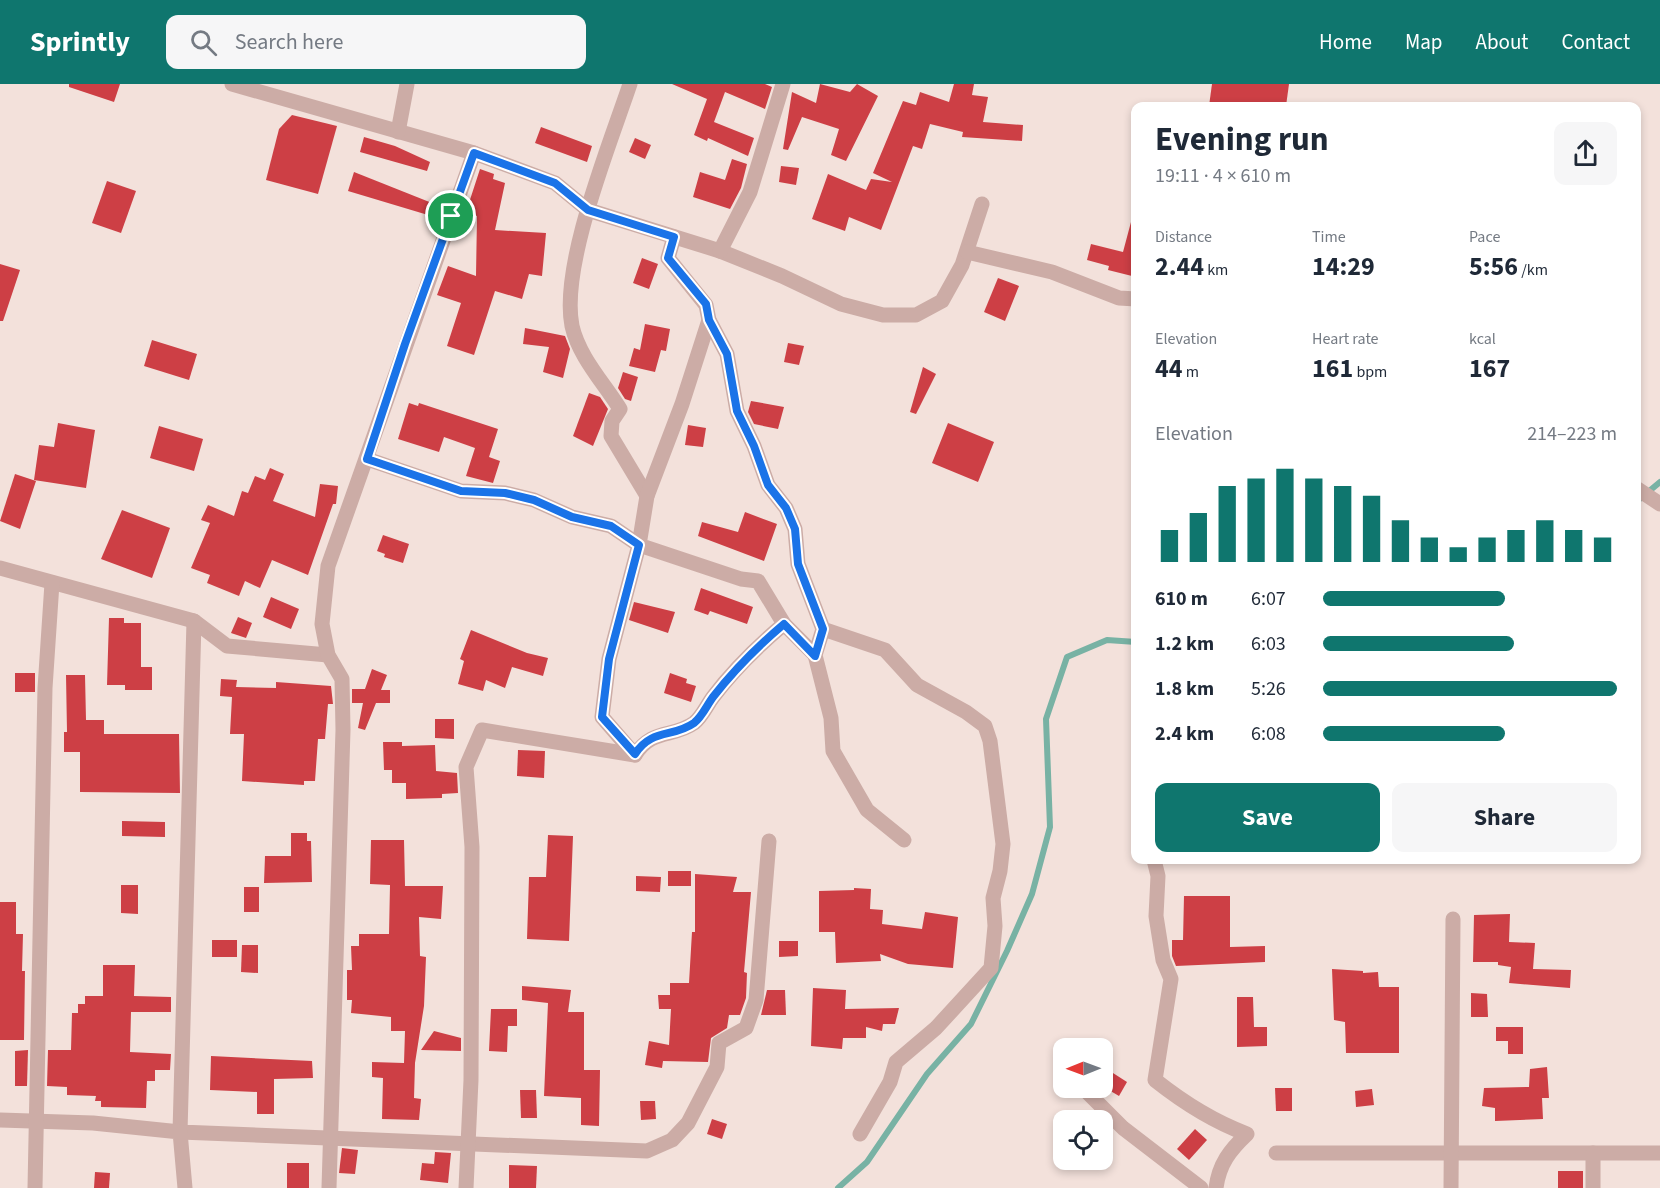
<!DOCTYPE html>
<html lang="en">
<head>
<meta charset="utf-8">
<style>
	:root { --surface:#fff; --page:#f6f6f7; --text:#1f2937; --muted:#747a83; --accent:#0f766e }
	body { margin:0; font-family:"Source Sans 3",sans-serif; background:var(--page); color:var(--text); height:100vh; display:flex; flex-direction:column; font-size:22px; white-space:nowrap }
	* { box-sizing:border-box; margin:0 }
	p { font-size:20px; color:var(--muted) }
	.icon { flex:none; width:33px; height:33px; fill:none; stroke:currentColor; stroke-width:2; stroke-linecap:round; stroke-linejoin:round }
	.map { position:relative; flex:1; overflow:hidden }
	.drawer { position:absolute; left:1131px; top:18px; width:510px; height:762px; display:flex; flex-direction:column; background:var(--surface); border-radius:12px; box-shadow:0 3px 9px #0003 }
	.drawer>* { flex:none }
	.needle { width:39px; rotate:269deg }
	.tools { position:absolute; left:1053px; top:954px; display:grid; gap:12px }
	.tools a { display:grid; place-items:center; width:60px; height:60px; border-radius:12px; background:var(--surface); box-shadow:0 3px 9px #0003; font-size:30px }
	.pin { position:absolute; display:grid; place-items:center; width:51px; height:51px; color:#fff; margin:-26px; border:3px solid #fff; border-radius:50%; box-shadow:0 2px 6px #0007 }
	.round { display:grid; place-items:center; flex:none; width:63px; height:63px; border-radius:12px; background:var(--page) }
	.summary { display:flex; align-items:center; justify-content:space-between; height:102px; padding:0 24px }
	h1 { font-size:33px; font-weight:700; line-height:45px }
	.stats { display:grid; grid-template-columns:repeat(3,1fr); gap:9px; height:102px; padding:6px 24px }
	.stats div { display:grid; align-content:center }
	.stats b { font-size:26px; font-weight:700 }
	.stats small { font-size:16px; font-weight:400 }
	.stats p { font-size:16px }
	.chart { height:168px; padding:12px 24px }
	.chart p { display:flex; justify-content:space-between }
	.chart svg { width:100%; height:108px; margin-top:6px; stroke:var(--accent); stroke-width:6 }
	.primary-button { display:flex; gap:12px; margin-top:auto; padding:12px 24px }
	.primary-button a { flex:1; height:69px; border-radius:12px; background:var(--accent); color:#fff; font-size:24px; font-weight:700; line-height:69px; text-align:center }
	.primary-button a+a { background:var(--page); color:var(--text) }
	ul { padding:0 24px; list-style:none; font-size:20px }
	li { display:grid; grid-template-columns:96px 72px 1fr; align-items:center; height:45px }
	li i { height:15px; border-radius:8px; background:var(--accent) }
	header { display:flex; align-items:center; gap:36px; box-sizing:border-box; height:84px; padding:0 30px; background:var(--accent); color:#fff }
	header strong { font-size:28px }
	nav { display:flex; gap:33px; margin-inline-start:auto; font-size:21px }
	.search { width:420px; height:54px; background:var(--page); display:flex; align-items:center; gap:15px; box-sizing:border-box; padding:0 21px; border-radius:12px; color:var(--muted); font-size:22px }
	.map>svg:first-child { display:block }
</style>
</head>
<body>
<header>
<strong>Sprintly</strong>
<div class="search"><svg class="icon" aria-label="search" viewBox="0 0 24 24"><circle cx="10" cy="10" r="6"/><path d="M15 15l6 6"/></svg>Search here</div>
<nav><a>Home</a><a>Map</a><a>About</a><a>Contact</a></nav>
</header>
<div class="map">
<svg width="1660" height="1104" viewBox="0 0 1660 1104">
	<rect width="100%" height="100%" fill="#f3e1db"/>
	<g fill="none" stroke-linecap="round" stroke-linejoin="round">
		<g stroke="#78b2a4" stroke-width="6">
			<polyline points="1636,418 1660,398"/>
			<polyline points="838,1104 867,1078 927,990 971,940 1007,867 1032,810 1050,743 1046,635 1067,573 1107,556 1136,558"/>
		</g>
	</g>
	<g fill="#cd3f45">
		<polygon points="69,0 120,0 114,18 69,3"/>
		<polygon points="672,0 765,0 772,3 765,25 725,8 714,38 754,54 748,72 708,54 707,57 694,51 707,15"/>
		<polygon points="820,0 850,8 857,0 878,12 846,77 831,71 839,45 802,33 788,66 783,65 792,8 816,19"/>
		<polygon points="954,0 974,0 972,11 988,13 983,38 1023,41 1022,57 962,53 963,48 930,40 922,65 913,62 881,146 849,133 845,147 812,135 828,90 866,106 871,95 892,98 873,89 903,17 916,21 920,8 949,18"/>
		<polygon points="1212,0 1289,0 1286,22 1209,22"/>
		<polygon points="292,31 337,42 318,110 266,96 279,45"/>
		<polygon points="541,43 592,62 587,78 535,59"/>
		<polygon points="364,53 395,62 430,78 427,87 360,68"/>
		<polygon points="635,54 651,61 645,75 629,68"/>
		<polygon points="732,75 747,80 741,104 730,125 693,113 700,88 725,96"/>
		<polygon points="781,82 799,84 796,101 779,98"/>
		<polygon points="480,85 494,90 493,95 505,99 495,146 546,149 542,192 529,190 522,215 495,207 474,271 447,262 461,219 437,211 448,182 476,192 477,132 466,128"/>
		<polygon points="354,88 442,123 438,134 348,107"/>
		<polygon points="107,97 136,107 121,149 92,139"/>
		<polygon points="1131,138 1136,139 1136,193 1108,186 1109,182 1087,176 1091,160 1123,168"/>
		<polygon points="642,174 658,180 649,205 633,199"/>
		<polygon points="0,180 20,186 3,237 0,237"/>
		<polygon points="998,194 1019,202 1005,237 984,228"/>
		<polygon points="645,240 670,245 666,267 661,266 655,288 629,282 634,264 640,266"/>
		<polygon points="525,244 565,252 570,265 563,294 543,288 549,263 523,260"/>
		<polygon points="152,256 197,270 189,296 144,282"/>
		<polygon points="788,259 804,262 799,281 784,278"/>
		<polygon points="923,283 936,290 916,330 910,328"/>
		<polygon points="623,288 638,293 631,317 625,315 618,304"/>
		<polygon points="589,309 600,313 608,325 593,362 573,352"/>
		<polygon points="751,317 784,323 778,345 754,340 748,328"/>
		<polygon points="409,319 418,322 419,319 498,345 489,373 500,377 493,399 466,392 475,364 444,353 439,368 398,355"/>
		<polygon points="58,339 95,346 86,404 34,396 39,361 54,363"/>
		<polygon points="948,339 994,358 978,398 932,379"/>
		<polygon points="688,341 706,344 703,363 685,361"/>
		<polygon points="159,342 203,355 194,387 150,374"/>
		<polygon points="270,384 284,390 273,417 315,433 320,400 338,402 336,420 333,420 308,491 272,476 260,504 245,497 239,512 207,499 210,491 191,484 210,439 201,436 208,421 234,432 242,407 248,409 255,392 265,396"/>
		<polygon points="15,390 36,397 20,445 0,437"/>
		<polygon points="122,426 170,444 152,494 101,475"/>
		<polygon points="745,428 777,440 764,477 698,452 702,438 738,448"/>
		<polygon points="383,451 409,460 403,479 384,473 385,470 377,467"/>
		<polygon points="701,504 753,523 747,540 710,527 708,531 694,526"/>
		<polygon points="271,513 299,525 291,545 263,533"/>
		<polygon points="634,518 675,528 668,549 629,536"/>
		<polygon points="238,533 252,539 246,554 231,549"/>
		<polygon points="109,534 124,534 124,539 141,539 141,583 152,583 152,606 125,606 125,601 107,601"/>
		<polygon points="471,546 527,569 548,574 543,592 512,583 505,604 486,596 483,607 458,600 464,577 460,575"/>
		<polygon points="372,585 387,591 381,606 390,606 390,619 376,619 365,646 358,644 363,619 352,619 352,605 365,605"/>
		<rect x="15" y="589" width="20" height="19"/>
		<polygon points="670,589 687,595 686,599 696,602 691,618 664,609"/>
		<polygon points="66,591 85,591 86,636 104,636 104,650 179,650 180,709 80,708 80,668 64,668 64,648 67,648"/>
		<polygon points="221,595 237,596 236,603 276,604 276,598 331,602 333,620 328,620 325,655 318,655 315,697 304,697 304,701 242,697 244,650 230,650 232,613 220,612"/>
		<polygon points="435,635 454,635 454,655 435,654"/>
		<polygon points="383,658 402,658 402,662 435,661 436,687 457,689 458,709 442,710 442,714 406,715 406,699 392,699 392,686 384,686"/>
		<polygon points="518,666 545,667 544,694 517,692"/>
		<polygon points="122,737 165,738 165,753 122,752"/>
		<polygon points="291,749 307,749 307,757 311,757 312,798 264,799 265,772 291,772"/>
		<polygon points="548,751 573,752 569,857 527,855 529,793 546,793"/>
		<polygon points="371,756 404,756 405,802 443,802 441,835 419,833 420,872 426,873 424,922 415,979 414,1014 421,1015 419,1036 382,1035 383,994 372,993 372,978 404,979 405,947 391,947 391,933 351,929 352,916 347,916 347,886 352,886 351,862 359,862 359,850 389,850 390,801 370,800"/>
		<rect x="668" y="787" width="23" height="15"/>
		<polygon points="695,790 737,793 733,808 751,808 744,888 747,889 746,914 740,931 729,931 727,944 711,954 708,978 663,977 662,984 645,981 649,957 669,961 671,925 659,925 658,911 670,911 670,899 689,899 692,848 695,848"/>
		<polygon points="636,792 661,793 660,808 636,807"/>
		<polygon points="121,801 138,801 138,830 121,829"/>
		<rect x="244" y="803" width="15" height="25"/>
		<polygon points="854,804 871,805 870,825 883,826 882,840 922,845 925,828 958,833 953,884 908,880 880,870 881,877 836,879 835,848 819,848 819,807 854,806"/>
		<polygon points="1184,812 1230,812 1230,863 1265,862 1265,878 1176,882 1172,872 1172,856 1183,856"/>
		<polygon points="0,818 16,818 16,850 23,850 22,887 25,887 24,956 0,956"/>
		<polygon points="1510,830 1509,858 1535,859 1533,885 1571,886 1570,904 1509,899 1511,883 1498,881 1498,878 1473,878 1474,831"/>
		<rect x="212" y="856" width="25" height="17"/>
		<polygon points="779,857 798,857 798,872 779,873"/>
		<polygon points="242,861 258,861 258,889 241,888"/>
		<polygon points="103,881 135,881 134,912 171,913 171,928 131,928 130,968 171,970 170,986 155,986 155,997 147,997 146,1024 101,1023 101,1017 95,1017 96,1012 67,1011 67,1003 47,1002 48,966 71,966 72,929 78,929 78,920 85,920 85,912 103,912"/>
		<polygon points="1332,885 1363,887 1363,889 1378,888 1379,903 1399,903 1399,969 1346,969 1345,938 1334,936"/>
		<polygon points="522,902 571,906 568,928 584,928 584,986 600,986 599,1042 581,1041 581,1014 544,1012 548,919 522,916"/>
		<polygon points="813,904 846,906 845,925 899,924 895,940 883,940 882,947 866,943 866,954 843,954 842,965 811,962"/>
		<polygon points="767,906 785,906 786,931 761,931"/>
		<polygon points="1471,909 1487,910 1488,933 1471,933"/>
		<polygon points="1237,913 1253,913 1254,943 1267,943 1267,962 1237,963"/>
		<polygon points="491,925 517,925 517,942 508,942 507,968 489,967"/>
		<polygon points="1496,943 1523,943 1523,970 1508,970 1508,957 1496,957"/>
		<polygon points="434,947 461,954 461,967 421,966"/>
		<polygon points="28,966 27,1002 15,1002 15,967"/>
		<polygon points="211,972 312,977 313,994 274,995 274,1030 257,1030 257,1008 210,1006"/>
		<polygon points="1102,982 1127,998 1119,1012 1102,1002"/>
		<polygon points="1547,983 1549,1014 1542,1014 1543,1035 1495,1037 1495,1024 1482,1022 1484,1004 1529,1003 1530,985"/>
		<polygon points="1275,1004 1292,1004 1292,1027 1276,1027"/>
		<polygon points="1372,1005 1374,1021 1356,1023 1355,1007"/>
		<polygon points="520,1006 536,1006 537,1034 521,1034"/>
		<polygon points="640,1017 655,1017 656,1035 641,1036"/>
		<polygon points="712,1035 727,1040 722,1055 707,1050"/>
		<polygon points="1195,1045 1207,1056 1189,1076 1177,1065"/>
		<polygon points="342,1064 358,1066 355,1090 339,1089"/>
		<polygon points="435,1068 451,1069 448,1099 420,1096 422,1079 434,1080"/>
		<rect x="287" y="1079" width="22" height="25"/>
		<polygon points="509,1081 537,1082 536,1104 509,1104"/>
		<rect x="1558" y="1087" width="25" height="17"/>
		<polygon points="95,1088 110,1089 109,1104 94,1104"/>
	</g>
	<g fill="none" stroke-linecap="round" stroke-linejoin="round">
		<g stroke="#ccaca6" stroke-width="15">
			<polyline points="232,0 474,69 555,99 588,126 720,167 782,192 841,220 883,231 916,231 942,217 962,181 982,120"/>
			<path d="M630 0C610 60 560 182 572 242 579 273 604 299 620 325L612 337 611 352 647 412"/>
			<polyline points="398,48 407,0"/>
			<polyline points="674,153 668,174 706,221 709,236 727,270 737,327 754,362 768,401 786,424 795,445 798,480 823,545 885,566 917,601 966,628 985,642 990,657 1003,760 1000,787 993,814 995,842 991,884 936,944 896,978 890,998 860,1050"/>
			<polyline points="720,167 750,108 783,0"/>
			<polyline points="967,168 1052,188 1119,214 1136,215"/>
			<polyline points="367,375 461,407 505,409 534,416 572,433 611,442 639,461 609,575 602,633 635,671"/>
			<polyline points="1636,404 1660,420"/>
			<polyline points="0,484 194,537 227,562 328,571"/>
			<polyline points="194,537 180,1048 647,1067 672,1056 688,1039 717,983 719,959 746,944 756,916 769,757"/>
			<polyline points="784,540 815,571"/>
			<polyline points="823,545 815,571 831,634 833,667 867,726 904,756"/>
			<path d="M1154 776 1158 792 1156 832 1163 876 1171 895 1155 996C1184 1019 1212 1037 1247 1050 1230 1066 1219 1080 1216 1104"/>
			<polyline points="1083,1004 1123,1044 1201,1104"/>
			<polyline points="0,1036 93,1039 180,1048 185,1104"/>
			<polyline points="1276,1069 1660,1069"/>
			<polyline points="1593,1069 1593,1104"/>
			<polyline points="35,1104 45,604 52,499"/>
			<polyline points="329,1104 343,646 342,595 328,571 322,540 328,482 474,69"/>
			<path d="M466 1104 471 996 472 763 466 683 482 646 635 671C652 644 673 654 694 639 702 633 707 621 713 613 734 585 758 562 784 540L758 497 741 495 639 461 647 412 682 320 709 236"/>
			<polyline points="1451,1104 1453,835"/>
		</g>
	</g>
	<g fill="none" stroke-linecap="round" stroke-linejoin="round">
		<g stroke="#fff" stroke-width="12">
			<path id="route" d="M474 69 555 99 588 126 674 153 668 174 706 220 709 236 727 270 737 327 754 362 768 401 786 424 795 445 798 480 823 545 815 572 784 540C758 562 734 586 713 613 707 621 702 633 694 639 673 654 652 644 635 670L602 633 609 575 639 461 611 442 572 433 534 416 505 409 461 407 367 375 405 260Z"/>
		</g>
		<use href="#route" stroke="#1a73e8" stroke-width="8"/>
	</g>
</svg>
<div class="tools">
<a><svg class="needle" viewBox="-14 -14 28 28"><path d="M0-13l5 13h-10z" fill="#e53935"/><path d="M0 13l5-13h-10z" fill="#747a83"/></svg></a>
<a><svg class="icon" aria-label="locate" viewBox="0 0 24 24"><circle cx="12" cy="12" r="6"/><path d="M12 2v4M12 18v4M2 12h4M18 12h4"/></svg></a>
</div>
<div class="pin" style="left:451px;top:132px;background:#1e9e55"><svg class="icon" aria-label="arrive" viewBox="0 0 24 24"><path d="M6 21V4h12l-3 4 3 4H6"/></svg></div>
<section class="drawer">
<div class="summary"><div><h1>Evening run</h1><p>19:11 · 4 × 610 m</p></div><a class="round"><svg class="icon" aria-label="share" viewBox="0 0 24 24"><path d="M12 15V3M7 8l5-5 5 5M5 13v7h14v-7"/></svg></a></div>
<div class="stats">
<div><p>Distance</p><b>2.44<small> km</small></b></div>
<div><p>Time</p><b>14:29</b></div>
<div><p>Pace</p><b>5:56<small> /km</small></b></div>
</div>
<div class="stats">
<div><p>Elevation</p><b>44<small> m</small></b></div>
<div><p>Heart rate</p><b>161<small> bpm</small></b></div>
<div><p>kcal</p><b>167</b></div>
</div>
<div class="chart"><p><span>Elevation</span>214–223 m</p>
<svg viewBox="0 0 160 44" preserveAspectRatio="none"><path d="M5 44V31M15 44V24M25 44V13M35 44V10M45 44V6M55 44V10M65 44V13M75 44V17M85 44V27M95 44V34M105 44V38M115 44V34M125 44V31M135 44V27M145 44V31M155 44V34"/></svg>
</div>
<ul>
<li><b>610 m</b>6:07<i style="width:62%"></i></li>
<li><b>1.2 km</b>6:03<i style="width:65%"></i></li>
<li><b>1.8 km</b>5:26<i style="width:100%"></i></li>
<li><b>2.4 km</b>6:08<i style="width:62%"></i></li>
</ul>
<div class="primary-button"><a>Save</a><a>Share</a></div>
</section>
</div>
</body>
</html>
